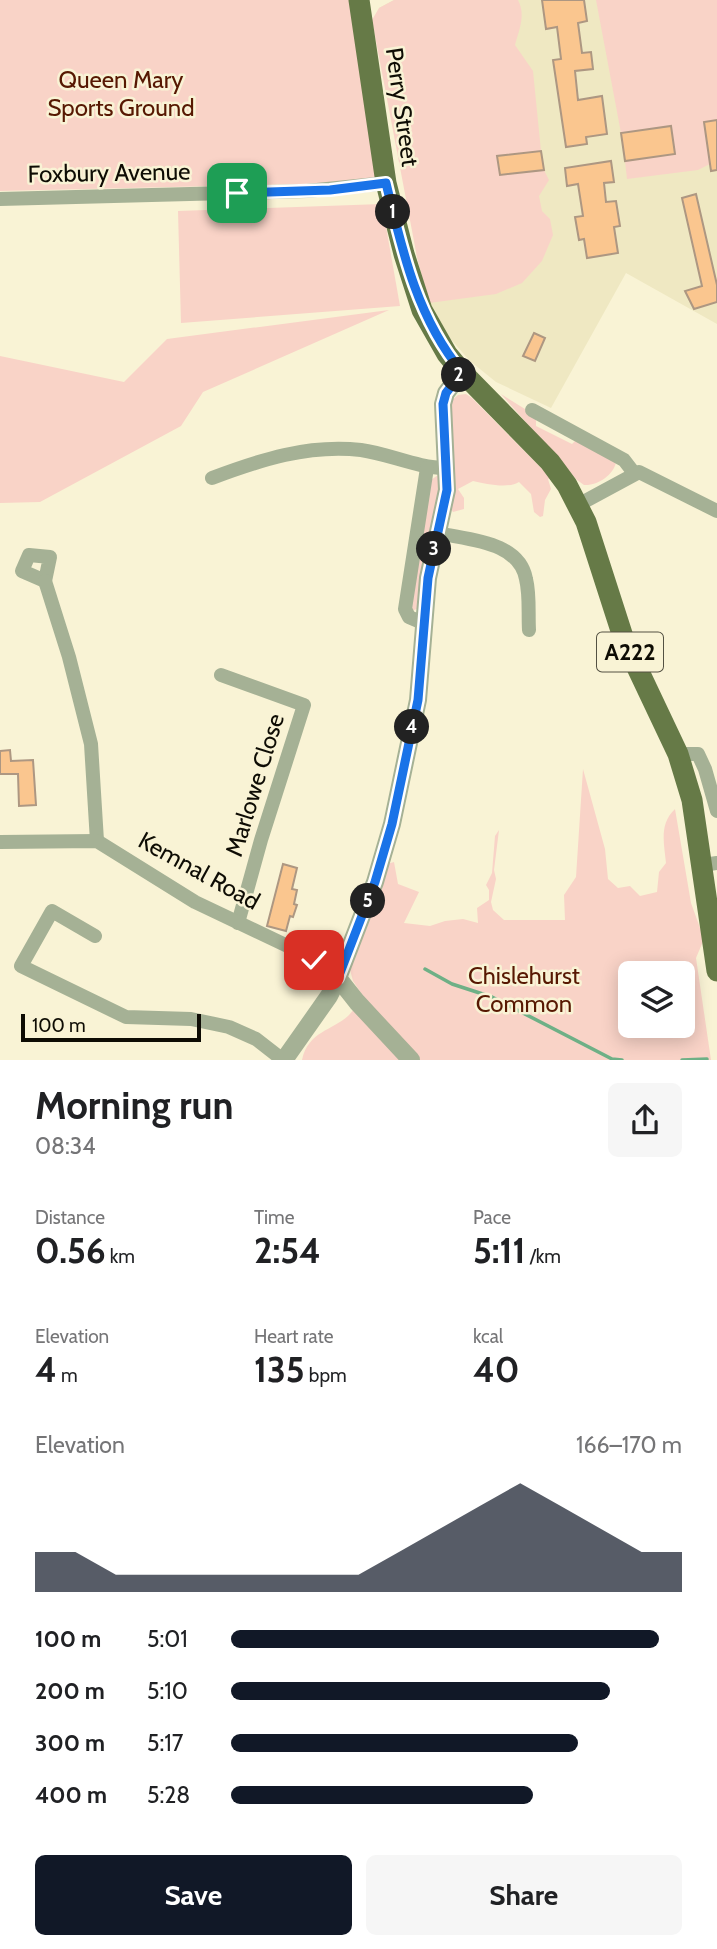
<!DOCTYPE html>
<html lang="en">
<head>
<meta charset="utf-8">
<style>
	:root { --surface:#fff; --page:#f6f6f6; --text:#202124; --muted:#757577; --accent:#111827 }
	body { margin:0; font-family:Cabin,sans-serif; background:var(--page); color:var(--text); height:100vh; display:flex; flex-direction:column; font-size:26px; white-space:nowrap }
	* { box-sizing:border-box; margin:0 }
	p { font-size:23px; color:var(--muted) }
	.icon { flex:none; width:38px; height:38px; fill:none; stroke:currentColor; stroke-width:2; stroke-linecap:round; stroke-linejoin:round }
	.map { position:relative; height:1060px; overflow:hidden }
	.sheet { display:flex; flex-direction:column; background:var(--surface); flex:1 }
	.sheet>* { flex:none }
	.tools { position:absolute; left:618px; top:961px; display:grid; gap:14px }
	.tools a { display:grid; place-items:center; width:77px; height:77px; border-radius:10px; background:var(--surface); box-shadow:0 4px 18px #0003; font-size:35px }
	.scale { position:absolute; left:21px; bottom:18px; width:180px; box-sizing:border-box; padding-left:7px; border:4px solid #0e0c04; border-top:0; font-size:19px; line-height:24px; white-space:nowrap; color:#0e0c04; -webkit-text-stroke:5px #f9f3d5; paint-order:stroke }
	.pin { position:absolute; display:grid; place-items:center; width:60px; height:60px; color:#fff; margin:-30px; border-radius:14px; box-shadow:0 4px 10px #0006 }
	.km { position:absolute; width:35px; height:35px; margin:-18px; border-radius:50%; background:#222; color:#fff; font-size:19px; line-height:35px; text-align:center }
	.round { display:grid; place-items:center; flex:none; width:74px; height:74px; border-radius:10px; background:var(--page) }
	.headline { display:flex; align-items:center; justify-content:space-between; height:119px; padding:0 35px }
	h1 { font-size:38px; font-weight:700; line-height:52px }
	.metrics { display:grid; grid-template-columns:repeat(3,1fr); gap:10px; height:119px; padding:7px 35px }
	.metrics div { display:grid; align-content:center }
	.metrics b { font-size:35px; font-weight:700 }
	.metrics small { font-size:19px; font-weight:400 }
	.metrics p { font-size:19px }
	.chart { height:196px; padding:14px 35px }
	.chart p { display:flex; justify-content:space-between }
	.chart svg { width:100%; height:126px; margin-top:7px; fill:var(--accent); opacity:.7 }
	.action { display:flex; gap:14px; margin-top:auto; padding:14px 35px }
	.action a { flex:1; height:80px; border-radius:10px; background:var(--accent); color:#fff; font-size:28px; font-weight:700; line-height:80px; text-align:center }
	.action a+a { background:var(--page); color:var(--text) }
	ul { padding:0 35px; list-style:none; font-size:23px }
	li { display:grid; grid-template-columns:112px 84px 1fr; align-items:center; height:52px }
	li i { height:18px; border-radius:9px; background:var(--accent) }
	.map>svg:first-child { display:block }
</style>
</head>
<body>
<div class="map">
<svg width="717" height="1060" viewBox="0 0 717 1060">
	<rect width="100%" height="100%" fill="#f9f3d5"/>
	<polygon fill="#efe8c2" points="394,0 717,0 717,324 626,273 551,408 496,382 470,361 433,319 417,257 379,8"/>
	<g fill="#f9d3c7" fill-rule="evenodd">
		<polygon points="0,0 351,0 383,182 0,191"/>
		<path d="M394 0H518C526 15 519 30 515 45L533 71 541 151 498 156 500 175 544 170 549 180 539 196 542 211 550 219 553 235 542 261 522 283 496 294 429 303 417 257 372 20 379 8Z"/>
		<polygon points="596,0 717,0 717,120 704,122 710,164 698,170 627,179 625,161 675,154 671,126 621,133"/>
		<polygon points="382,204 400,306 181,323 178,211"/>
		<polygon points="389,310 203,392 181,426 40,502 0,503 0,356 124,382 167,339"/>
		<path d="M466 394 472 398 551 478 548 479 551 489 545 500 543 516 540 517 534 512 531 494 519 482C508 489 486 484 473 481L458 489 464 498V509L453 512 451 509V401L458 395Z"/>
		<path d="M501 394 533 414 536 417V426L572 444 575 441 616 462C614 475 597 486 584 485L577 480Z"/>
		<polygon points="438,475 441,485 417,609 411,611 431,480"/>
		<path d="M583 769 605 849 608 879 618 888 630 886 640 896 657 892 659 872 666 863C664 843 659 824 675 809L691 903 704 939 696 958 711 1060H302C308 1031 334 1030 349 1015 354 1010 358 1002 363 996L353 981 349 966 387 864 394 862 398 884 419 892 404 923 430 926 445 921 463 919 478 923 477 908 489 900V890L486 885 492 873 495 836 499 830 494 870 496 879 491 902 493 910 504 920H565L564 895 576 877ZM630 973H682V1026H630Z"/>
	</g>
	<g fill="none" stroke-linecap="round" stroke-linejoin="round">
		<g stroke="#6eb086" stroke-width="3.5">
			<polyline points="425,969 452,984 492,997 612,1059 622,1060"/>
			<polyline points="682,1060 707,1059"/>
		</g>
	</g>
	<g fill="#fac68f" stroke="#ad9782" stroke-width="2">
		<polygon points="542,0 584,0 587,21 578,23 582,53 591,52 593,69 575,71 578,100 602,96 607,134 586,137 587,144 566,147 553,60 561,59 557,27 546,29"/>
		<polygon points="717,120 717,170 711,171 704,122"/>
		<polygon points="671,126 675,154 625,161 621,133"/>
		<polygon points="541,151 544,170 500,175 497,156"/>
		<polygon points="611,161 614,182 604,183 606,202 616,201 620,226 614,227 618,253 587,258 584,239 579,240 575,217 583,216 578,184 567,186 565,168"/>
		<polygon points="696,194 717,285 717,302 694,309 685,291 702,286 682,198"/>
		<polygon points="534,333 545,338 535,361 523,356"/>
		<polygon points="10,750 11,761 33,760 36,805 19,806 18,774 0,774 0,751"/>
		<polygon points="283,864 297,868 292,889 297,890 294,904 297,905 293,917 290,916 286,931 267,926"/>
	</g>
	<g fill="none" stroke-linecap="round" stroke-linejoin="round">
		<g stroke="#a5b195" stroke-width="14">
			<polyline points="0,199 307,191 386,183"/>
			<polyline points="532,410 624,460 634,473"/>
			<path d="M212 478C260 460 308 444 361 450 390 454 417 468 446 468"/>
			<polyline points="578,505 639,472 717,511"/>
			<path d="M438 533C468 540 519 541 526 579 530 595 528 613 529 630"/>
			<polygon points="29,555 50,557 45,581 22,571"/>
			<polyline points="45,581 69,657 91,744 97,841"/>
			<polyline points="423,623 409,617 405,609 427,468"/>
			<polyline points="221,675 304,705 261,840 238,923"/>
			<polyline points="678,754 698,754 705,769 717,811"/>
			<polyline points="0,842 97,841 195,902 296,950 330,969 338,978"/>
			<polyline points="703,865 717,863"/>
			<polyline points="95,936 52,911 21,966 126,1017 191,1019 229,1027 256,1039 283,1060"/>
		</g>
		<g stroke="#a5b195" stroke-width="18">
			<polyline points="338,978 357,1002 411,1060"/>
			<polyline points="284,1060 329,996 338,978 375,882 392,824 418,700 428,578 447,490 443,404 446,393 462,372"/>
		</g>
		<polyline stroke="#667a47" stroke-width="21" points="359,0 386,183 404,254 422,310 447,354 462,372 550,462 567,485 586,522 624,640 678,754 692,800 717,971"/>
	</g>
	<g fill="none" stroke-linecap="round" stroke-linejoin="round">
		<g stroke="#fff" stroke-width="14">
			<path id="route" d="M237 193 330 190 386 183C402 250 417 318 462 372L446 393 443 404 447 490 428 578 418 700 392 824 375 882 338 978 330 969 314 960"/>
		</g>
		<use href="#route" stroke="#1a73e8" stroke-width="9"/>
	</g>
	<g text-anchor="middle" stroke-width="5" stroke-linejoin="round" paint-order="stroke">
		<rect fill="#f9f3d5" stroke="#545143" stroke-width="2" x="597" y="632.5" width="66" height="39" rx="5"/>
		<g font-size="23" font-weight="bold" fill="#0e0c04">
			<text x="630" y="660">A222</text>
		</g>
		<g font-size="24" fill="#571802" stroke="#f9f3d5">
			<text x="121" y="88">Queen Mary<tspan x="121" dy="28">Sports Ground</tspan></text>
			<text x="524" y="984">Chislehurst<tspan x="524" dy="28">Common</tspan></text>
		</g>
		<g font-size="24" fill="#0e0c04" stroke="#f9f3d5">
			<text transform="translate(402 107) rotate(82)" y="8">Perry Street</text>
			<text transform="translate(109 173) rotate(-1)" y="8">Foxbury Avenue</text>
			<text transform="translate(255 785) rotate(-73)" y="8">Marlowe Close</text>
			<text transform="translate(199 871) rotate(29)" y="8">Kemnal Road</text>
		</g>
	</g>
</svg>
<div class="tools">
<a><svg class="icon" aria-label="layers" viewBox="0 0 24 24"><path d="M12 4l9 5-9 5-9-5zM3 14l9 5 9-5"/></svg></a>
</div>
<div class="scale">100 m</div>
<div class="pin" style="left:237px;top:193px;background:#1e9e55"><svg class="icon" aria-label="arrive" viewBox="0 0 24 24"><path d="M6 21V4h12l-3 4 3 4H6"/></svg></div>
<div class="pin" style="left:314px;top:960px;background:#d93025"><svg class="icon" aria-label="check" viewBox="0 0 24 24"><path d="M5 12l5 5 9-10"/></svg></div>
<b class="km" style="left:393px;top:212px">1</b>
<b class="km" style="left:459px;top:375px">2</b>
<b class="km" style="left:434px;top:549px">3</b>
<b class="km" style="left:412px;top:727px">4</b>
<b class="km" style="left:368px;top:901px">5</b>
</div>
<section class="sheet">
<div class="headline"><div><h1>Morning run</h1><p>08:34</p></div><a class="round"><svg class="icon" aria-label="share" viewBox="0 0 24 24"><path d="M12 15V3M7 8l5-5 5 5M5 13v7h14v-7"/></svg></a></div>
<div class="metrics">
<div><p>Distance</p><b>0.56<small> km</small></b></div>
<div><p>Time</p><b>2:54</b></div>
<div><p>Pace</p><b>5:11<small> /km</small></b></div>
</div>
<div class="metrics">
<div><p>Elevation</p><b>4<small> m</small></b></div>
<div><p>Heart rate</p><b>135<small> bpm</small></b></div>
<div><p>kcal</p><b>40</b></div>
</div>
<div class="chart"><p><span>Elevation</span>166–170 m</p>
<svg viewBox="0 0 160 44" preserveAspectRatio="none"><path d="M0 44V30L10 30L20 38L30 38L40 38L50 38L60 38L70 38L80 38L90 30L100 22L110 14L120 6L130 14L140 22L150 30L160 30V44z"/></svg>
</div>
<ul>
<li><b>100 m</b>5:01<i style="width:95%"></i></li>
<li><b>200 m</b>5:10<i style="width:84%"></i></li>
<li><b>300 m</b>5:17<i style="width:77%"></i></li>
<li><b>400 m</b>5:28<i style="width:67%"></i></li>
</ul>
<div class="action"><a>Save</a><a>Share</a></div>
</section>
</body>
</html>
